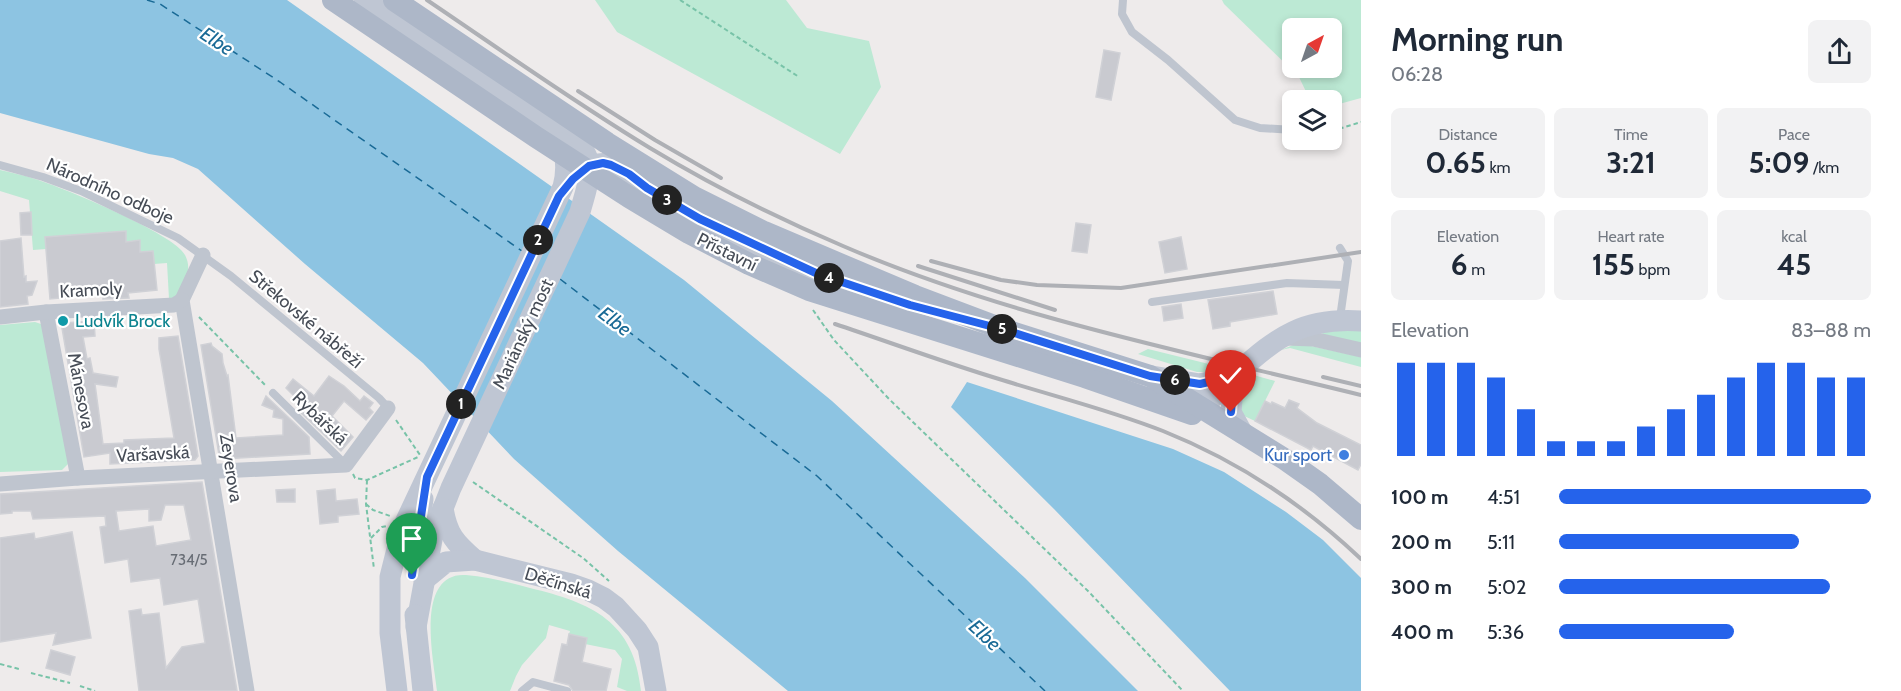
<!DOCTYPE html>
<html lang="en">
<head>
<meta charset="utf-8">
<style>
	:root { --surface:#fff; --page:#f2f2f3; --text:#1f2937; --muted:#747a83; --accent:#2563eb }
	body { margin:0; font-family:Cabin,sans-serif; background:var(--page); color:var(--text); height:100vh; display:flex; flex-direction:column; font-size:22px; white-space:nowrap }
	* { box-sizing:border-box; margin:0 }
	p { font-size:20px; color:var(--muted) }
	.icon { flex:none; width:33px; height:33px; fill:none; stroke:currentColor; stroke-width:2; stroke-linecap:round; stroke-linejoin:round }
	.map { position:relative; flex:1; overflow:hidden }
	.drawer { display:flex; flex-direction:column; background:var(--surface); width:540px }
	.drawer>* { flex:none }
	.needle { width:39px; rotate:40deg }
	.controls { position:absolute; left:1282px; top:18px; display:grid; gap:12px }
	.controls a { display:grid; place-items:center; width:60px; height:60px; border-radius:9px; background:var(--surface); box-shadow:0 3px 9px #0003; font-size:30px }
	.pin { position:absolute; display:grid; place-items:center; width:51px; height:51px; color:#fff; margin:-62px -26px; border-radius:50% 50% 50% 0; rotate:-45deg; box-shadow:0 0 6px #0007 }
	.pin .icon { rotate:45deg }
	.km { position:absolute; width:30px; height:30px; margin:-15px; border-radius:50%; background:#222; color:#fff; font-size:16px; line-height:30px; text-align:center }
	.round { display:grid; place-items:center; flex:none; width:63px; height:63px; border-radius:9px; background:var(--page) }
	.summary { display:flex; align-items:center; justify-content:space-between; height:102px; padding:0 30px }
	h1 { font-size:33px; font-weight:700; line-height:45px }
	.metrics { display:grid; grid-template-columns:repeat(3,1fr); gap:9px; height:102px; padding:6px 30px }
	.metrics div { display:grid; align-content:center; border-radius:9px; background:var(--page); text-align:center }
	.metrics b { font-size:30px; font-weight:700 }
	.metrics small { font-size:16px; font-weight:400 }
	.metrics p { font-size:16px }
	.chart { height:168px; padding:12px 30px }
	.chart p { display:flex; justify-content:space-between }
	.chart svg { width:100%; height:108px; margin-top:6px; stroke:var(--accent); stroke-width:6 }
	ul { padding:0 30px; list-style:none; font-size:20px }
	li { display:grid; grid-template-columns:96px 72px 1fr; align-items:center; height:45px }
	li i { height:15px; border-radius:8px; background:var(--accent) }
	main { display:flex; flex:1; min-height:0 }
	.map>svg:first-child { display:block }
</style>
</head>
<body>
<main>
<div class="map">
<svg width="1361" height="691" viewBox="0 0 1361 691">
	<rect width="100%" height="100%" fill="#eeebeb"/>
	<g fill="#bce9d4" fill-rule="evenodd">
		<polygon points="595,0 786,0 807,28 869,41 881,87 840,154 617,32"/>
		<path d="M1222 0H1361V98L1332 106V100H1310L1299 77 1224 4ZM1293 28H1332V68H1293Z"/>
		<path d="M0 170C12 173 24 175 35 179 62 187 175 234 185 255 194 272 182 287 173 301L169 299 167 263 154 264 153 251 140 252 139 240 126 242 125 231 45 237 46 249 33 250 29 200 0 191Z"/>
		<polygon points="35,322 44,325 69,463 62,470 0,472 0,325"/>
		<polygon points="1361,328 1361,346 1332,339 1316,330"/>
		<polygon points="1293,345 1311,346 1361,357 1361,367 1290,348 1281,350"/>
		<polygon points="1148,349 1221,367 1207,372 1197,372 1138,354"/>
		<path d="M1250 374 1275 381 1255 421 1242 415C1238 399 1241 388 1250 374Z"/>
		<path d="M466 575C488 577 508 582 530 588 592 603 634 621 641 691H627L617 687 622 659 615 650 585 644 587 638 569 634 570 631 549 625 546 638 522 665 516 676 510 691H437C434 663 418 590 452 577 456 575 462 575 466 575Z"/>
	</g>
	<g fill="#8dc4e2">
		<polygon points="0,0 287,0 684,280 832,401 1025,578 1138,691 788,691 618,551 514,459 423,363 305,264 198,169 173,158 149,154 0,113"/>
		<polygon points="967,382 1173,449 1224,472 1286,512 1323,540 1361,578 1361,691 1230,691 1054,509 951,407"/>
	</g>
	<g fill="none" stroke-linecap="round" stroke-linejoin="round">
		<g stroke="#196a96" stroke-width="1.5" stroke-dasharray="8 6" stroke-linecap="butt">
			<polyline points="147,0 160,4 280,82 522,251"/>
			<polyline points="560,279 817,476 1045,691"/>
		</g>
	</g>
	<g fill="#c9cad0" stroke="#d0d1d6" stroke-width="1.5" fill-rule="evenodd">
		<polygon points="1104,50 1120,53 1111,100 1096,97"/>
		<polygon points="31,212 32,235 21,235 20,213"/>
		<polygon points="1076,223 1091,225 1087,253 1072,251"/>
		<polygon points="126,231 126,242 140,240 140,252 153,251 157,290 128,293 129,298 103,299 103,294 50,299 45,237"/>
		<polygon points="1181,237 1187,269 1165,273 1159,242"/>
		<polygon points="21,238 24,277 26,276 26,282 37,281 32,295 27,296 28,304 0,307 0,241"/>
		<polygon points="1273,291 1277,314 1230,322 1230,326 1213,329 1208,300"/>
		<polygon points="1181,304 1183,318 1164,321 1162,307"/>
		<polygon points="94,321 95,336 83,337 87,359 90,358 93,373 118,377 116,387 95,384 103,444 124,443 124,440 174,438 159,349 159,338 178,336 198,456 195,460 110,464 110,453 84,457 62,328 63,323"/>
		<polygon points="211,343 212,346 222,354 223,363 227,376 228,375 236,438 283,435 283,419 273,417 274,410 262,405 266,396 309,437 310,454 223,459 219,455 201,345"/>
		<polygon points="329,376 344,386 360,401 364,396 373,403 369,408 373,412 366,420 344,401 332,416 353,437 341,451 298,410 314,416 286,388 293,379 314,396"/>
		<polygon points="1289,400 1299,404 1297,408 1317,423 1361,445 1361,464 1358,470 1313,446 1311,450 1255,421 1265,401 1271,404 1272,402 1285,408"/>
		<path d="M202 482 237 691H139L129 611 141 609 142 615 159 613 166 668 182 647 205 643 198 599 164 605 160 578 131 582 128 559 105 563 100 527 106 526 105 516 33 519 31 511H12V513L0 514V494ZM165 505H184L191 540 156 546 153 526 119 531 116 511 149 509V521L161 520Z"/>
		<polygon points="295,489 295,502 277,502 276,490"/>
		<polygon points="335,489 336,501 357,499 359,514 338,516 338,522 320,524 317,491"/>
		<polygon points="72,532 91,638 53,645 56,633 0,642 0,538 34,533 35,539"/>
		<polygon points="569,634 587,638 582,662 611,669 606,691 573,691 569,685 554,681 562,644 567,645"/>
		<polygon points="51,650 75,657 70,675 46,668"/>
	</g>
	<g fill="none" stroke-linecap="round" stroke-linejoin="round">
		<g stroke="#78c3a8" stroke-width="2" stroke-dasharray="4.5 3" stroke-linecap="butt">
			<polyline points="680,0 799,77"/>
			<polyline points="1332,131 1361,122"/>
			<polyline points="813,310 834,340 889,399 1088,591 1183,691"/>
			<polyline points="199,317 266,386"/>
			<polyline points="396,420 420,455"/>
			<polyline points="353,474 355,478 367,480 418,457"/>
			<polyline points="367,480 366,504 374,569"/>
			<polyline points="473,482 583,558 609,581"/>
			<polyline points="366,504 373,510 390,516"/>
			<polyline points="371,538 382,527 387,526"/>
			<polyline points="0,664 19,669"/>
			<polyline points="31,673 70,683"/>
			<polyline points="80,686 95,691"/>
		</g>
		<g stroke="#bfc5cf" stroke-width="8">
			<polyline points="1123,0 1122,14 1132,32 1168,60 1235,120 1260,128 1293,130"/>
			<polyline points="0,165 43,177 81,191 178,238 231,276 379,398 388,408"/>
			<polyline points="1152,302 1287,283 1344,285"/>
			<polyline points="1340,318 1348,261 1340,248"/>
			<polyline points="273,393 345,464"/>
			<polyline points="522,691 533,682 567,691"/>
		</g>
		<g stroke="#bfc5cf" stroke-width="15">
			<polyline points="203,255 182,300 247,691"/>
			<polyline points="46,312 78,478"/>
			<polyline points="0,317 46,312 174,305 182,300"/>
			<polyline points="1286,338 1313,339 1361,350"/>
			<polyline points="0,484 78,478 346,465 388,408"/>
		</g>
		<g stroke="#bfc6d3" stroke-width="21">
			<path d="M364 0 544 122C565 132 593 146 589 175 588 187 583 200 580 212L451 488 433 534 416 627"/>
			<path d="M579 173C590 164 600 161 613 165 627 170 636 181 647 188 664 199 682 209 699 218 766 255 838 283 909 313"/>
			<polyline points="1152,376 1200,384 1234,376"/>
			<polyline points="1234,376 1231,412 1243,434"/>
			<path d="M1184 406C1215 405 1217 392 1237 373 1278 336 1304 317 1361 321"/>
			<path d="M443 508C447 534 455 543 475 560"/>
			<polyline points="414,563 423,499"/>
			<polyline points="424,580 446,562 475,560 571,584 588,590 604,598 616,607 637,630 648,647 656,691"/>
			<polyline points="415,615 423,691"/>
			<path d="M397 691 390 633V577L402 529 563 187C567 172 567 158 561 143"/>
		</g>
		<g stroke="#adb7c8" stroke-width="22">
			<polyline points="333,0 536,137 629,197 689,233 749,264 809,290 1085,377 1192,414"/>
			<polyline points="394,0 607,143 694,197 764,232 915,296 1005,330 1150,376 1286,460 1320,484 1361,519"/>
		</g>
		<g stroke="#aeb0b5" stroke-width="4">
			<path d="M427 0C501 50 574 102 650 148 711 185 777 218 843 246 1008 317 1187 352 1361 395"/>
			<polyline points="578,91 655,140 721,178"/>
			<polyline points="931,261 1001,280 1037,285 1121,288 1361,252"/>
			<polyline points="918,266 1055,310"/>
			<path d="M835 324C889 342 943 362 999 379 1053 396 1110 410 1163 431 1238 461 1303 504 1361 559"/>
			<polyline points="1323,377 1361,386"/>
		</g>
	</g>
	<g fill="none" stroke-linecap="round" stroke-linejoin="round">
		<g stroke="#fff" stroke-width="12">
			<polyline id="route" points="412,575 427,477 559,196 573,179 589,166 603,163 611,165 629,174 647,188 700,219 818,274 910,305 1005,330 1150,376 1200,384 1234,376 1231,412"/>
		</g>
		<use href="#route" stroke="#2563eb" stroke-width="8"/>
	</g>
	<circle fill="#0f9aa8" stroke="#fff" stroke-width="2" cx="63" cy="321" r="6"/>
	<circle fill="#3f7fe0" stroke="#fff" stroke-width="2" cx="1344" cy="455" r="6"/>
	<g text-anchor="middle" stroke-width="4.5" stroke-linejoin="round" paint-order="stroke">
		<g font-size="15" fill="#676c74">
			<text x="189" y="565">734/5</text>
		</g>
		<g font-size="18" fill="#464c56" stroke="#fff">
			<text transform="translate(110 191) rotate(24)" y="6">Národního odboje</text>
			<text transform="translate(727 252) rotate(26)" y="6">Přístavní</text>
			<text transform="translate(91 290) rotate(-3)" y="6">Kramoly</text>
			<text transform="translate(306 319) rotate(40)" y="6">Střekovské nábřeží</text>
			<text transform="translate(523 334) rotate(-65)" y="6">Mariánský most</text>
			<text transform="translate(81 391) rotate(79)" y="6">Mánesova</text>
			<text transform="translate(320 418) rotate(44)" y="6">Rybářská</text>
			<text transform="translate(153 454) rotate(-3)" y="6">Varšavská</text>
			<text transform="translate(231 468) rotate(81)" y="6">Zeyerova</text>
			<text transform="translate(558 583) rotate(17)" y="6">Děčínská</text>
		</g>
		<g font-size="18" fill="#0d838f" stroke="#fff" text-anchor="start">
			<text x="75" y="327">Ludvík Brock</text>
		</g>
		<g font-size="18" fill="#366cbe" stroke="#fff" text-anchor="end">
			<text x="1332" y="461">Kur sport</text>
		</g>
		<g font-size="20" font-style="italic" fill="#196a96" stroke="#fff">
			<text transform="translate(217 41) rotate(33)" y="7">Elbe</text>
			<text transform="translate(615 321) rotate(37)" y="7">Elbe</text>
			<text transform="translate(985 635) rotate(43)" y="7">Elbe</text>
		</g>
	</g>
</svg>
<div class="controls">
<a><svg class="needle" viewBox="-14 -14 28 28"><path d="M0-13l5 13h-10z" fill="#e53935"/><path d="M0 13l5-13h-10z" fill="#747a83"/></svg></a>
<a><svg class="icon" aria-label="layers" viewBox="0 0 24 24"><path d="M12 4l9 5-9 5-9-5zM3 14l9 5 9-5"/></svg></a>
</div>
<div class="pin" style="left:412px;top:575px;background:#1e9e55"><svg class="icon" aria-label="arrive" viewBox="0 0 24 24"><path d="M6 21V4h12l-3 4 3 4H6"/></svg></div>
<div class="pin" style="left:1231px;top:412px;background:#d93025"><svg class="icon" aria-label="check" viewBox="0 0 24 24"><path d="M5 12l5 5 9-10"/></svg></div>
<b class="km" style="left:461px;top:404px">1</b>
<b class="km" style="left:538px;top:240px">2</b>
<b class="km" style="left:667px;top:200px">3</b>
<b class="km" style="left:829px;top:278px">4</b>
<b class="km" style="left:1002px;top:329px">5</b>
<b class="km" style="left:1175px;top:380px">6</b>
</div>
<section class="drawer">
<div class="summary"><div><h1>Morning run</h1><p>06:28</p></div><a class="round"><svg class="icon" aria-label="share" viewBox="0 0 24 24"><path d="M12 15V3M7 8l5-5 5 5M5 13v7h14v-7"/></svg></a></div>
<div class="metrics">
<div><p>Distance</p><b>0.65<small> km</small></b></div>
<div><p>Time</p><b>3:21</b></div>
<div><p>Pace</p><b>5:09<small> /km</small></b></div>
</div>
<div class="metrics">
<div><p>Elevation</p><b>6<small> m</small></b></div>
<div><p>Heart rate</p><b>155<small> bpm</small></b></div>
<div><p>kcal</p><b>45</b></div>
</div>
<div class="chart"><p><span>Elevation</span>83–88 m</p>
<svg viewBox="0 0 160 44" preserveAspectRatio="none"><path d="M5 44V6M15 44V6M25 44V6M35 44V12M45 44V25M55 44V38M65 44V38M75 44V38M85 44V32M95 44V25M105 44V19M115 44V12M125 44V6M135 44V6M145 44V12M155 44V12"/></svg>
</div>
<ul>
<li><b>100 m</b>4:51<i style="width:100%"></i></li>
<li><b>200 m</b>5:11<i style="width:77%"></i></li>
<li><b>300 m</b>5:02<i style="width:87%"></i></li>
<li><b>400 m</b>5:36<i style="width:56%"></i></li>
</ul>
</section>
</main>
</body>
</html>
